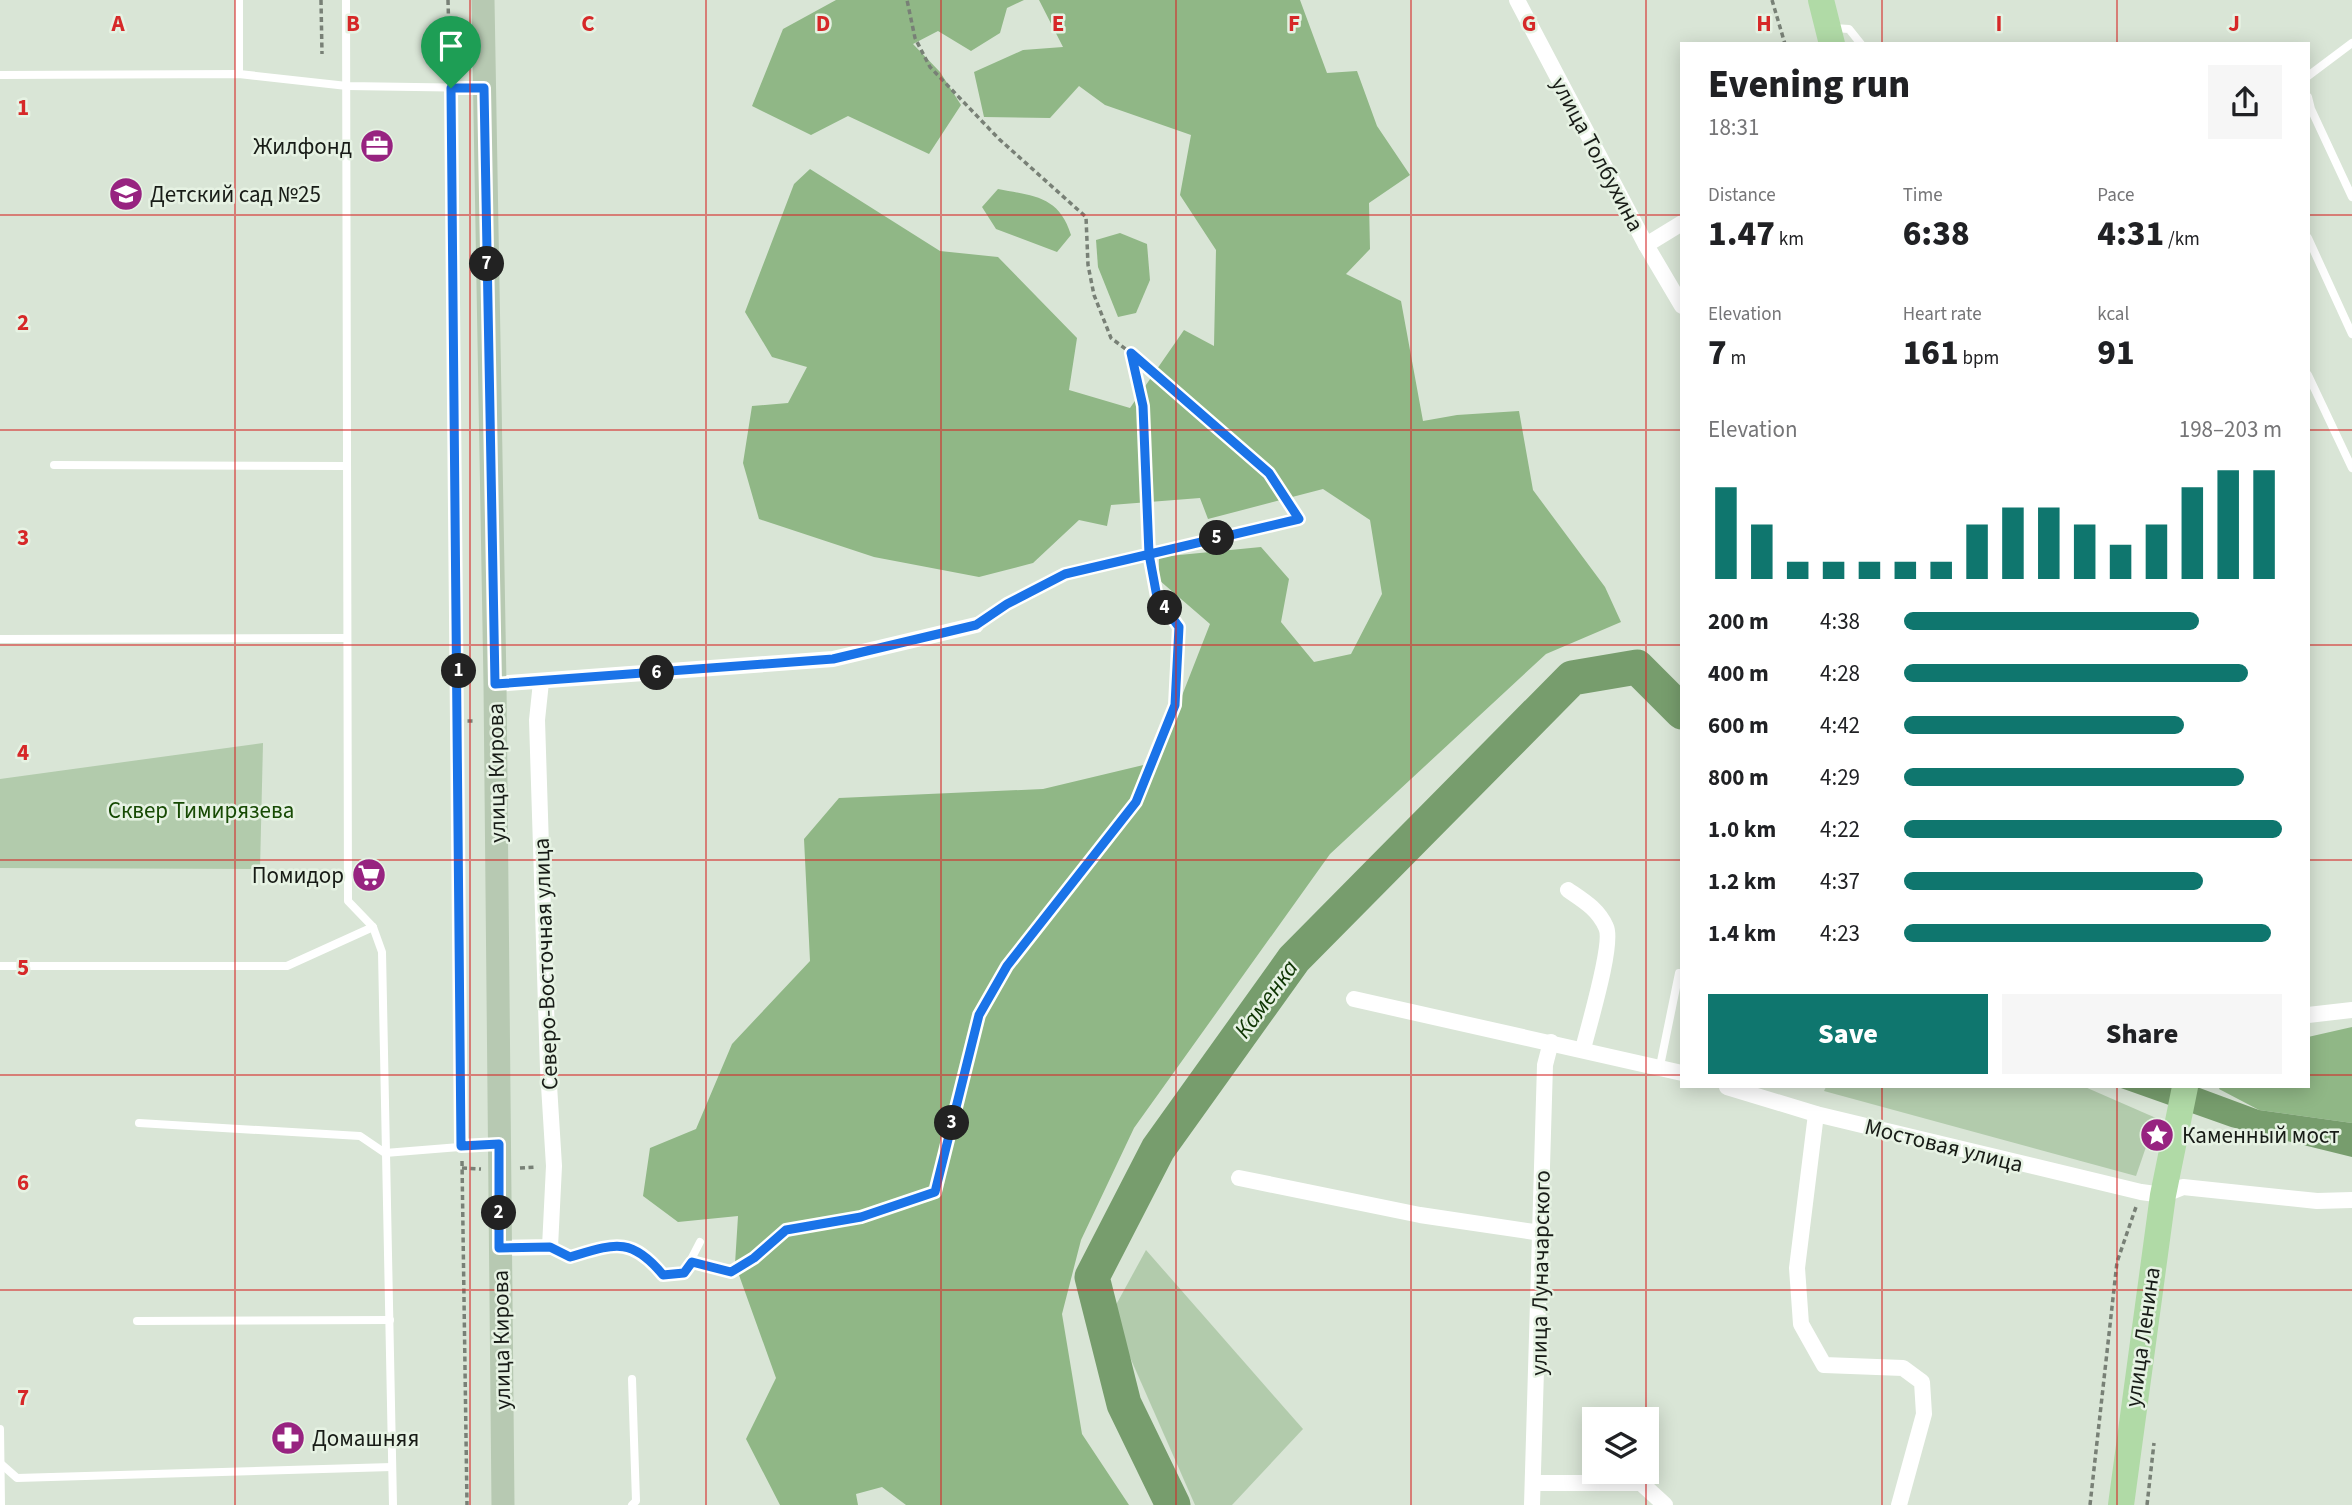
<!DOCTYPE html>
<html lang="en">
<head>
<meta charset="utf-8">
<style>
	:root { --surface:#fff; --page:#f6f6f6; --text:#202124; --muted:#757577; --accent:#0f766e }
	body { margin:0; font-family:"Source Sans 3",sans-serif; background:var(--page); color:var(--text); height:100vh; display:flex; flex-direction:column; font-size:26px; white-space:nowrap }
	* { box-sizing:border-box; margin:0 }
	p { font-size:23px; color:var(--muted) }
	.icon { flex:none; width:38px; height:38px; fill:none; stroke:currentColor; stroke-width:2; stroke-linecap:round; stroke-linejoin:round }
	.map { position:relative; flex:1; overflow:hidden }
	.side { position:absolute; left:1680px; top:42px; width:630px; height:1046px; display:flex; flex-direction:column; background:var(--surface); border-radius:0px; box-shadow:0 4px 18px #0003 }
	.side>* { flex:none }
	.tools { position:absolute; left:1582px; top:1407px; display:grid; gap:14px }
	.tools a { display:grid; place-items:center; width:77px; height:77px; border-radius:0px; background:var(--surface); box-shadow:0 4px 18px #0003; font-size:35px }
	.pin { position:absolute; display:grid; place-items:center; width:60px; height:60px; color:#fff; margin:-72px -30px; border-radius:50% 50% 50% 0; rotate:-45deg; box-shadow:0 0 7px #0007 }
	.pin .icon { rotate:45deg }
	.km { position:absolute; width:35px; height:35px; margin:-18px; border-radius:50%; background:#222; color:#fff; font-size:19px; line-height:35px; text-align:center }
	.round { display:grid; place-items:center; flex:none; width:74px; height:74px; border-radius:0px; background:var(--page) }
	.overview { display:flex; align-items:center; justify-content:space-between; height:119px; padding:0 28px }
	h1 { font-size:38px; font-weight:800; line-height:52px }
	.figures { display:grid; grid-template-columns:repeat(3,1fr); gap:10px; height:119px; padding:7px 28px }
	.figures div { display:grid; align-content:center }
	.figures b { font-size:35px; font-weight:800 }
	.figures small { font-size:19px; font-weight:400 }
	.figures p { font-size:19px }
	.chart { height:196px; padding:14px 28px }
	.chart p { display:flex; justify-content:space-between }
	.chart svg { width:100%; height:126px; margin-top:7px; stroke:var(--accent); stroke-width:6 }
	.action { display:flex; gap:14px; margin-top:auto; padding:14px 28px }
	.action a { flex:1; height:80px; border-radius:0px; background:var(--accent); color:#fff; font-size:28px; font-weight:800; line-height:80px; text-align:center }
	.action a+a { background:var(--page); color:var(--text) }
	ul { padding:0 28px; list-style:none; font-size:23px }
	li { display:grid; grid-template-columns:112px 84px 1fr; align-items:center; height:52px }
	li i { height:18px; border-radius:9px; background:var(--accent) }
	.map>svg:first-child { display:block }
</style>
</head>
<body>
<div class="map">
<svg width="2352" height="1505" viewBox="0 0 2352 1505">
	<rect width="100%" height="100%" fill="#d9e5d6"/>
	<g fill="#b2cbac">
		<polygon points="263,743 260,869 0,868 0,779"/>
		<polygon points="1826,1087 2085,1087 2156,1118 2136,1176 1824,1091"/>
		<polygon points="1146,1250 1303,1429 1232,1505 1195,1505 1111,1314"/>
	</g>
	<g fill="#90b786">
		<polygon points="836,0 1024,0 1007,8 1000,33 971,51 938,31 913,44 940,72 961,105 929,154 848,116 811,135 752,106 783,29"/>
		<polygon points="1039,0 1300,0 1327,73 1357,71 1377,126 1410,175 1369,203 1370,249 1346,274 1401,301 1423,421 1457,415 1519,411 1533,490 1605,587 1621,622 1546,654 1330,854 1134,1128 1081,1240 1062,1314 1082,1434 1129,1505 906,1505 882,1487 856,1494 858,1505 780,1505 746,1439 776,1378 735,1264 738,1216 678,1222 643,1196 650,1148 696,1129 732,1044 810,961 804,839 839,798 1043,789 1156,762 1210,624 1159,580 1159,557 1261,547 1289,579 1281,622 1314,662 1351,654 1382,594 1370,520 1323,489 1208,519 1200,498 1111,505 1107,526 1079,520 1033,563 979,577 874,557 759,519 743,463 752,406 788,403 807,367 772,357 745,312 794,184 810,169 940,251 998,257 1077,338 1069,390 1130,408 1184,330 1214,346 1216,250 1180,195 1191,135 1105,105 1079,86 1050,118 984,117 974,72 1023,50 1063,47"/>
		<path d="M998 189C1034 196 1059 196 1071 235L1057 252 996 229 982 207Z"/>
		<polygon points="1120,233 1147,244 1150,280 1136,313 1118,317 1098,267 1096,240"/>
		<polygon points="2352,1027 2352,1123 2259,1110 2219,1089 2220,1087 2308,1087 2308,1037"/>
	</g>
	<polygon fill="#779d6d" points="2118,1087 2197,1087 2259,1110 2352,1123 2352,1157 2231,1127"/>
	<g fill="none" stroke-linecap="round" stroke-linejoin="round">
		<polyline stroke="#779d6d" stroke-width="35" points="1173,1505 1124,1404 1092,1277 1158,1149 1294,959 1572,678 1637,667 1682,712"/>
		<g stroke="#788076" stroke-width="3.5" stroke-dasharray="5 3.5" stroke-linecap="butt">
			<polyline points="321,0 322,54"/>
			<polyline points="448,0 450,75"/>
			<polyline points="1772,0 1785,44"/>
			<polyline points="451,100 461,1135"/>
			<polyline points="990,616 1065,574 1299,519 1269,473 1133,354"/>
			<polyline points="459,721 475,721"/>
			<polyline points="462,1161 467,1505"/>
			<polyline points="462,1168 481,1169"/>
			<polyline points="520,1168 537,1167"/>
			<polyline points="703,1265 731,1272 754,1258 786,1230 861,1217 935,1192 979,1015 1007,966 1136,802 1175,705 1179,627 1157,597 1149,554 1143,406 1131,353 1111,338 1094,295 1088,265 1086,217 999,139 930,67 915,38 907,0"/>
			<polyline points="2090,1505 2117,1262 2136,1207"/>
			<polyline points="2147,1505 2154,1443"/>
		</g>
		<g stroke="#fff" stroke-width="8">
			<polyline points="239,0 239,74"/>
			<polyline points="346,0 348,901 373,927 382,952 393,1505"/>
			<polyline points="1834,28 1849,29 1861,44"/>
			<polyline points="0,75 239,74 347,86 483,88"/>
			<polyline points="2308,76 2352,43"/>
			<polyline points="2308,97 2311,109 2352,197"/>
			<polyline points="2308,238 2352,334"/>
			<polyline points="2308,375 2352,468"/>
			<polyline points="54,465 346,466"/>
			<polyline points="0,639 346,638"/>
			<polyline points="0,966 287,966 373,927"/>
			<polyline points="1660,1066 1679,973"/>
			<polyline points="139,1123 360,1136 385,1153 497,1144"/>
			<path d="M550 1247 570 1257C614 1244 631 1236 662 1275L684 1273 700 1242"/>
			<polyline points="137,1321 390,1320"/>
			<polyline points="0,1429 1,1505"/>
			<polyline points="0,1463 17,1478 392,1467"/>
			<polyline points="632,1505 636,1501 632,1379"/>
		</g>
		<g stroke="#fff" stroke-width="16">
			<polyline points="1517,0 1646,245 1682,306"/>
			<polyline points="1646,245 1682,223"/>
			<polyline points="495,684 833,659 976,625"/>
			<path d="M1568 890C1584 901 1598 909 1606 927 1614 943 1588 1028 1583 1049"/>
			<polyline points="1354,999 1682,1073"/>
			<polyline points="2308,1015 2352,1010"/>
			<polyline points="1727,1087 1816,1114 2141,1192 2163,1195 2183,1187 2317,1201 2352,1200"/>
			<polyline points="1816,1114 1797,1268 1801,1324 1824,1365 1903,1368 1922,1382 1924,1414 1899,1505"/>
			<polyline points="1239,1178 1420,1215 1541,1233"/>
			<polyline points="499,1248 550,1247 554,1166 548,1069 537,720 541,682"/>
			<polyline points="1534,1483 1641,1483 1665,1505"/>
			<polyline points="1532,1505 1545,1065 1551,1042"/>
		</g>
		<polyline stroke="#b7c9b2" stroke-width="23" points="483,0 495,684 503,1505"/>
		<g stroke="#b0daa6" stroke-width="26">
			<polyline points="1821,0 1832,44"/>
			<polyline points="2121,1505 2163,1195 2185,1087"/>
		</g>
	</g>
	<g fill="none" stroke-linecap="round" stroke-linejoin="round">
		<g stroke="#fff" stroke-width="14">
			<path id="route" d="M451 88 461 1146 499 1144V1248L550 1247 570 1257C614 1244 631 1236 663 1275L684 1273 692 1262 731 1272 754 1258 786 1230 861 1217 935 1192 979 1015 1007 966 1136 802 1175 705 1179 627 1157 597 1149 554 1143 406 1131 353 1269 473 1299 519 1065 574 1007 604 976 625 833 659 495 684 484 88H451"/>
		</g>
		<use href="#route" stroke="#1a73e8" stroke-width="9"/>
	</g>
	<path fill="none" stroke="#d62828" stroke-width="2" stroke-opacity="0.55" d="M235 0V1505M470 0V1505M706 0V1505M941 0V1505M1176 0V1505M1411 0V1505M1646 0V1419M1882 0V44M2117 0V44M0 215H1682M2308 215H2352M0 430H1682M2308 430H2352M0 645H1682M2308 645H2352M0 860H1682M2308 860H2352M0 1075H1682M2308 1075H2352M1882 1087V1505M2117 1087V1505M0 1290H2352M1646 1472V1505"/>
	<defs>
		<g id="office-disc" transform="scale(1.75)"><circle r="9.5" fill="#972380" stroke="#e6f2e3"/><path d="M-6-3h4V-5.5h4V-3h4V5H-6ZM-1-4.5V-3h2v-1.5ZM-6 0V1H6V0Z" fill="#fff"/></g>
		<g id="school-disc" transform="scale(1.75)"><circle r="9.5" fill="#972380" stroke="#e6f2e3"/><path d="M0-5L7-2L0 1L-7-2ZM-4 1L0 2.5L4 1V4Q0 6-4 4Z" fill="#fff"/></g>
		<g id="supermarket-disc" transform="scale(1.75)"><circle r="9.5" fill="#972380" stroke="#e6f2e3"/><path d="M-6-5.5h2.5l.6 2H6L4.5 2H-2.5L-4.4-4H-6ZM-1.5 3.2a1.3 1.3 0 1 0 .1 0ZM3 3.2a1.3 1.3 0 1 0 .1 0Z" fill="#fff"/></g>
		<g id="sight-disc" transform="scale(1.75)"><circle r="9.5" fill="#972380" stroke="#e6f2e3"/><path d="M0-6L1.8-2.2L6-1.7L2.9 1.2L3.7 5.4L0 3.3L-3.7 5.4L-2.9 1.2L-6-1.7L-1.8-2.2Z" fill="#fff"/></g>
		<g id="pharmacy-disc" transform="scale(1.75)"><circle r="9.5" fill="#972380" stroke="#e6f2e3"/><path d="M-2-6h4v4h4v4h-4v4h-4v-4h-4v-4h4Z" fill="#fff"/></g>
	</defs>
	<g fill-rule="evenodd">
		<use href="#office-disc" x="377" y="146"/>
		<use href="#school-disc" x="126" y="194"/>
		<use href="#supermarket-disc" x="369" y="875"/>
		<use href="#sight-disc" x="2157" y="1135"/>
		<use href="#pharmacy-disc" x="288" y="1438"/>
	</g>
	<g text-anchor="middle" stroke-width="5" stroke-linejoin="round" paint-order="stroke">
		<g font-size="23" fill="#181c17" stroke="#e6f2e3" text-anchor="start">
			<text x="352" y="154" text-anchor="end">Жилфонд</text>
			<text x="150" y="202">Детский сад №25</text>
			<text x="344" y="883" text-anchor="end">Помидор</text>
			<text x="2182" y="1143">Каменный мост</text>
			<text x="312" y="1446">Домашняя</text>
		</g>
		<g font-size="23" fill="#181c17" stroke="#e6f2e3">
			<text transform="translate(1598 154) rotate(62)" y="8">улица Толбухина</text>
			<text transform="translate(496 773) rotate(-91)" y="8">улица Кирова</text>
			<text transform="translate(545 964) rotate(-92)" y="8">Северо-Восточная улица</text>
			<text transform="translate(1944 1145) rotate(14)" y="8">Мостовая улица</text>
			<text transform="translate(1540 1273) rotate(-89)" y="8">улица Луначарского</text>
			<text transform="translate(2142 1337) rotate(-82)" y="8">улица Ленина</text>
			<text transform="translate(501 1340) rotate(-91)" y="8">улица Кирова</text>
		</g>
		<g font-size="23" fill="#174a04" stroke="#e6f2e3">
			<text x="201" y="818">Сквер Тимирязева</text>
		</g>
		<g font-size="24" font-style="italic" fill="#0e3502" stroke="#e6f2e3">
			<text transform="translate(1266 999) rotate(-54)" y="8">Каменка</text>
		</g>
	</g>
	<g font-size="23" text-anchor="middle" font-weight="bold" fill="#d62828" stroke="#e6f2e3" stroke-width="5" stroke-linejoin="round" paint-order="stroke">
		<text x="118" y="31">A</text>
		<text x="353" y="31">B</text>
		<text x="588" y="31">C</text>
		<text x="823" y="31">D</text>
		<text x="1058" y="31">E</text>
		<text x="1294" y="31">F</text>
		<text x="1529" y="31">G</text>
		<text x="1764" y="31">H</text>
		<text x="1999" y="31">I</text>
		<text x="2234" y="31">J</text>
		<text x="23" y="115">1</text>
		<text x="23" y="330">2</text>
		<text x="23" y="545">3</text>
		<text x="23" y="760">4</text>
		<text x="23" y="975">5</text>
		<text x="23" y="1190">6</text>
		<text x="23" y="1405">7</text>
	</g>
</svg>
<div class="tools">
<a><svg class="icon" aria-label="layers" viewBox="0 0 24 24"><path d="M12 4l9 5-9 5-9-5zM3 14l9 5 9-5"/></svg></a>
</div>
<div class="pin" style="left:451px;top:88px;background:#1e9e55"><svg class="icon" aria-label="arrive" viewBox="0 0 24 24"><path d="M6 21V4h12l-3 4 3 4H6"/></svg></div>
<b class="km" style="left:459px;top:671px">1</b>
<b class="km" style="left:499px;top:1213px">2</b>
<b class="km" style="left:952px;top:1123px">3</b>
<b class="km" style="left:1165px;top:608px">4</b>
<b class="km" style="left:1217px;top:538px">5</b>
<b class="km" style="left:657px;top:673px">6</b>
<b class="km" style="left:487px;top:264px">7</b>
<section class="side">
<div class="overview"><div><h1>Evening run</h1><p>18:31</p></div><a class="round"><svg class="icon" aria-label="share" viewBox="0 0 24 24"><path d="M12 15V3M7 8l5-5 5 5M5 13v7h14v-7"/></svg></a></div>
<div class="figures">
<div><p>Distance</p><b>1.47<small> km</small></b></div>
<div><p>Time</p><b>6:38</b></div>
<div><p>Pace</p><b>4:31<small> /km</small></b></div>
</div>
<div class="figures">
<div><p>Elevation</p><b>7<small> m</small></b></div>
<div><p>Heart rate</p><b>161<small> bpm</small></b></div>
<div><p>kcal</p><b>91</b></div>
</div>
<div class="chart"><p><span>Elevation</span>198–203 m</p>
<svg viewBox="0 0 160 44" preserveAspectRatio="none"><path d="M5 44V12M15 44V25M25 44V38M35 44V38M45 44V38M55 44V38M65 44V38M75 44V25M85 44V19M95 44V19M105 44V25M115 44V32M125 44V25M135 44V12M145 44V6M155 44V6"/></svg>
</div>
<ul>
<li><b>200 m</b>4:38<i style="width:78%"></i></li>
<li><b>400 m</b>4:28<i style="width:91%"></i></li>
<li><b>600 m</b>4:42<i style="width:74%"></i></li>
<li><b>800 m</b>4:29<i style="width:90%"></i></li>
<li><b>1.0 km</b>4:22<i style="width:100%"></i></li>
<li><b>1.2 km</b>4:37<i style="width:79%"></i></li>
<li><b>1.4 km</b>4:23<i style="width:97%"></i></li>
</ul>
<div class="action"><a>Save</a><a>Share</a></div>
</section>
</div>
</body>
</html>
